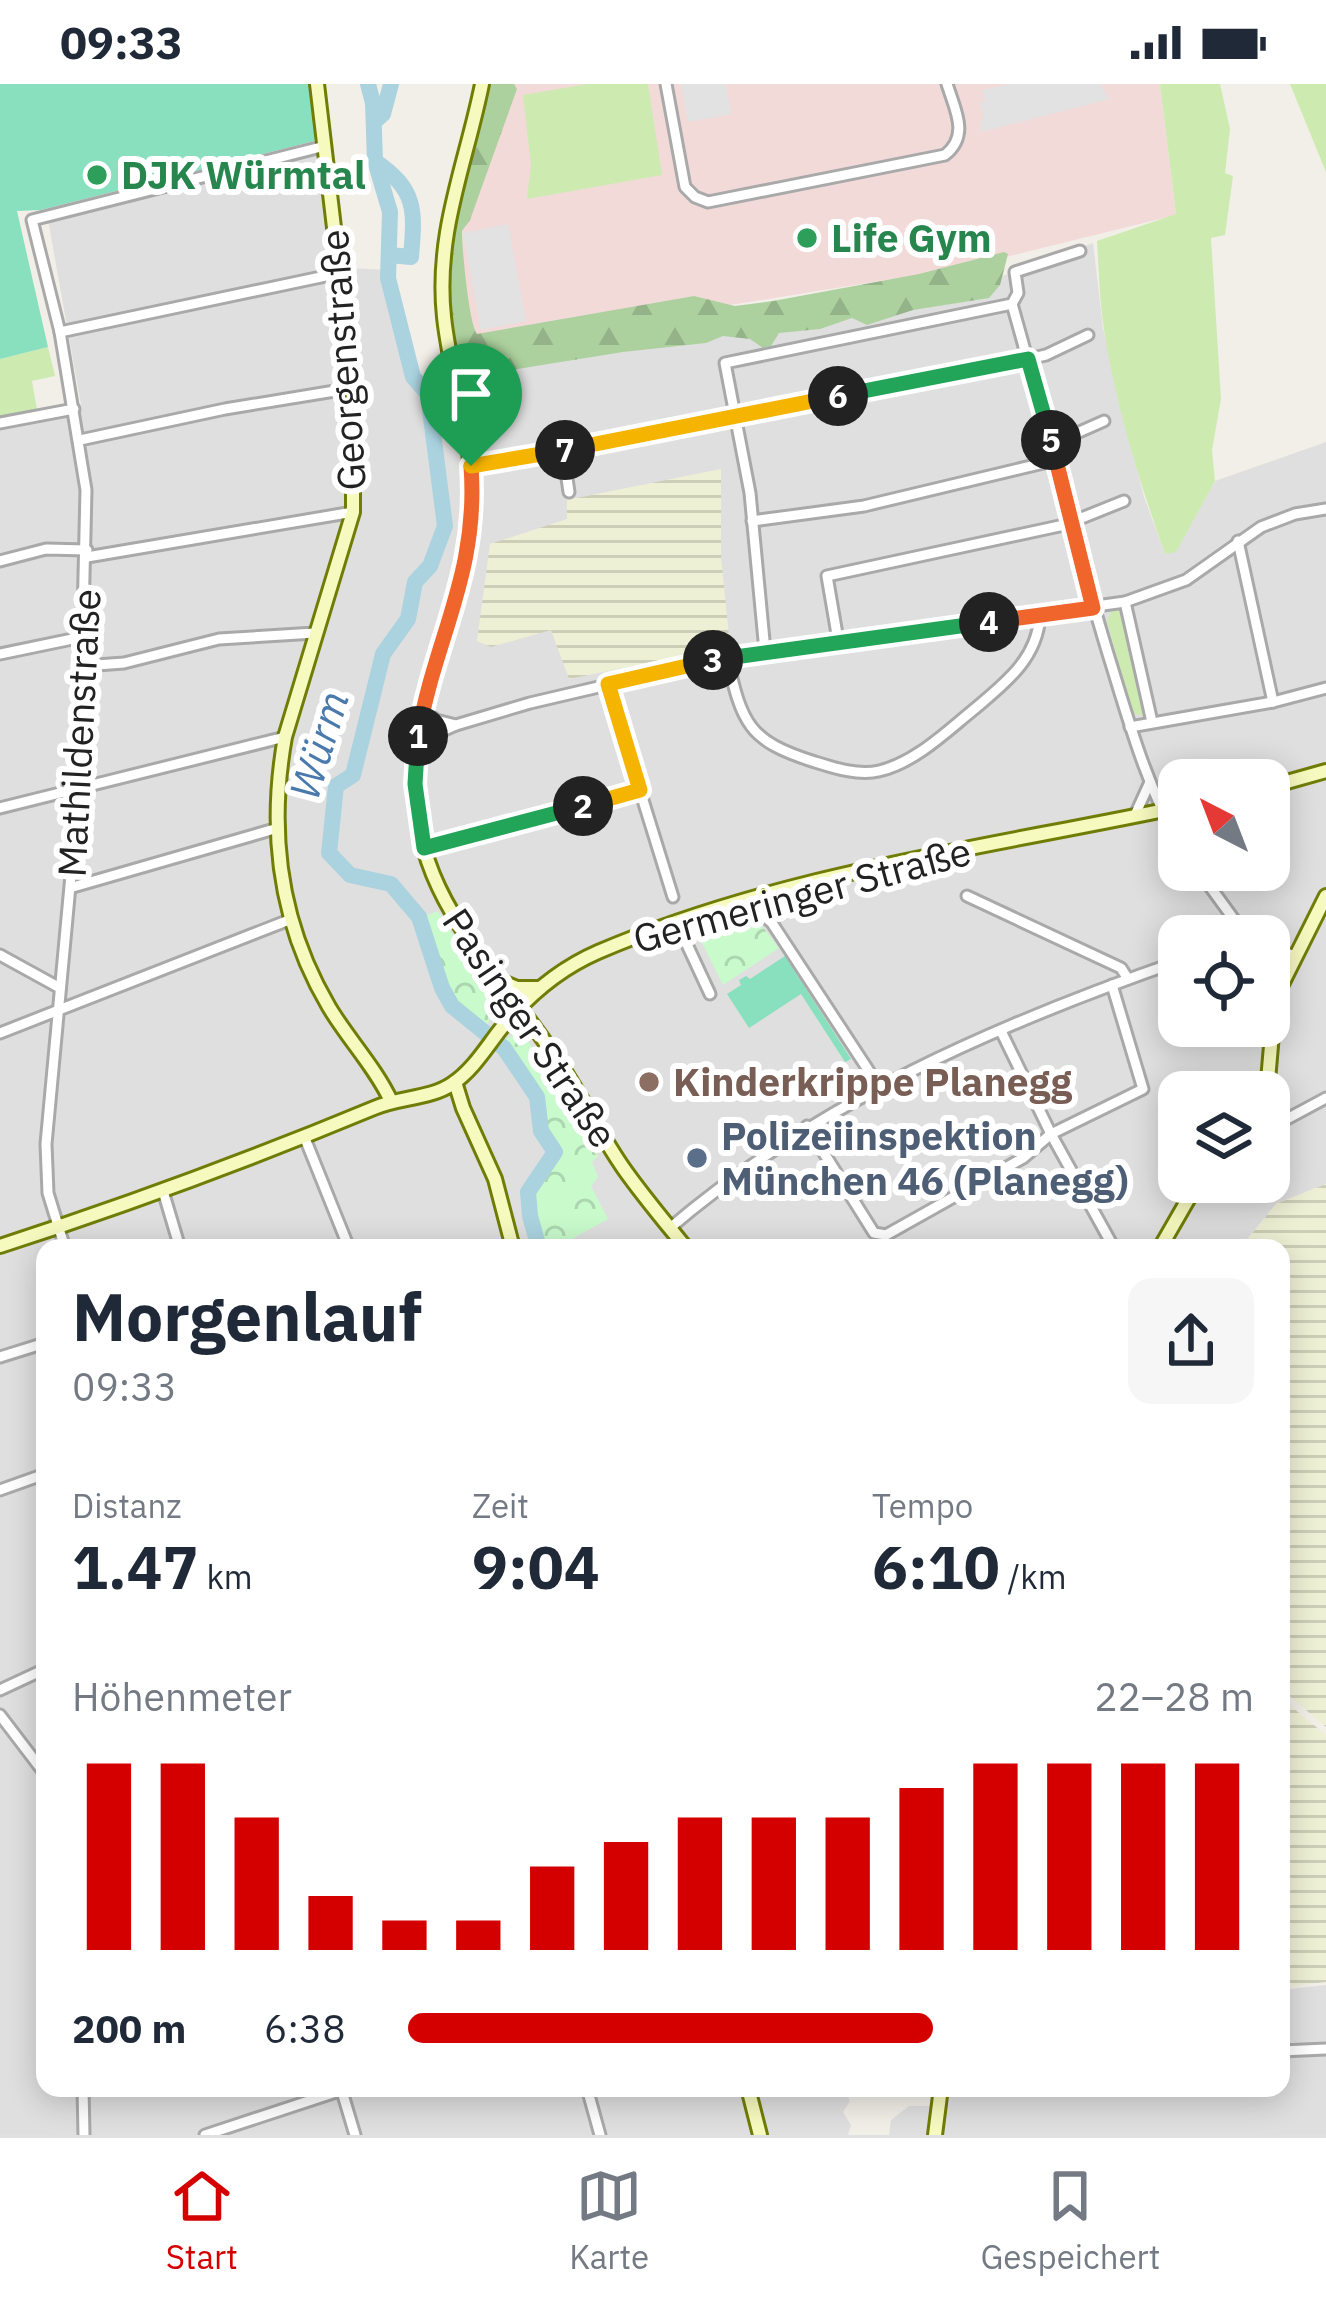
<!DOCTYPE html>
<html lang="de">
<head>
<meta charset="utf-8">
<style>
	:root { --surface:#fff; --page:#f6f6f7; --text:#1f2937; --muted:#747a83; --line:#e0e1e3; --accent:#d40000 }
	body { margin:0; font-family:"IBM Plex Sans",sans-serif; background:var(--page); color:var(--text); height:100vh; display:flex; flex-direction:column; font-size:45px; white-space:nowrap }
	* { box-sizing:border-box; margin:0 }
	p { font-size:39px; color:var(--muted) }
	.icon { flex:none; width:66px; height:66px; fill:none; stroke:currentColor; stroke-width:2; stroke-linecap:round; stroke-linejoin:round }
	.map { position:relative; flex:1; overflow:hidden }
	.sheet { position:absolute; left:36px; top:1155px; width:1254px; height:858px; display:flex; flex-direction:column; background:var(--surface); border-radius:24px; box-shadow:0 6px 30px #0003 }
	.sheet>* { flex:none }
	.needle { width:78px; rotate:318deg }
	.buttons { position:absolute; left:1158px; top:675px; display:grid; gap:24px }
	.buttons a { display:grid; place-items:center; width:132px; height:132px; border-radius:24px; background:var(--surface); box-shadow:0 6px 30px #0003; font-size:60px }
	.pin { position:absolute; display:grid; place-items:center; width:102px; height:102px; color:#fff; margin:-123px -51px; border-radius:50% 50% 50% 0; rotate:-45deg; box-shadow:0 0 12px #0007 }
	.pin .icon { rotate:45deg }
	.km { position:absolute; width:60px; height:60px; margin:-30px; border-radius:50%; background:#222; color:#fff; font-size:33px; line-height:60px; text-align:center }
	.round { display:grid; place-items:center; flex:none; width:126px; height:126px; border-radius:24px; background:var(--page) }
	.headline { display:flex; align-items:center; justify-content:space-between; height:204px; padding:0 36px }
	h1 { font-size:66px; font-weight:700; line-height:90px }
	.metrics { display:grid; grid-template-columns:repeat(3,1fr); gap:18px; height:204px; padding:12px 36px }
	.metrics div { display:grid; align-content:center }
	.metrics b { font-size:60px; font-weight:700 }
	.metrics small { font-size:33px; font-weight:400 }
	.metrics p { font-size:33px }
	.chart { height:336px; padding:24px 36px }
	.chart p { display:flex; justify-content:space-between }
	.chart svg { width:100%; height:216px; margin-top:12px; stroke:var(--accent); stroke-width:6 }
	ul { padding:0 36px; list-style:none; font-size:39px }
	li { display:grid; grid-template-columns:192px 144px 1fr; align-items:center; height:90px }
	li i { height:30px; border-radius:15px; background:var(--accent) }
	.status { display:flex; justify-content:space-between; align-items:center; height:84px; padding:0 60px; background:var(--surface); direction:ltr }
	.status svg { height:33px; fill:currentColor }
	.tabs { display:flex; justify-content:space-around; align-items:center; height:168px; border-top:3px solid var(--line); background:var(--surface); font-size:33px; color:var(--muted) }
	.tabs a { display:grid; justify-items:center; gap:6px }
	.tabs .on { color:var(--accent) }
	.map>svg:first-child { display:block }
</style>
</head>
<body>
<div class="status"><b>09:33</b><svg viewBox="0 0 49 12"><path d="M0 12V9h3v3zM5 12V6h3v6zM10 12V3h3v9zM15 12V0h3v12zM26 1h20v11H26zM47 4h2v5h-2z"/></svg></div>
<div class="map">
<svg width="1326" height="2051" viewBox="0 0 1326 2051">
	<defs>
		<pattern id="farmland-rules" width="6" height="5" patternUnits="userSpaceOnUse" patternTransform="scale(3)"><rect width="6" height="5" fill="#eef0d5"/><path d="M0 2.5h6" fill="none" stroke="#ccceb7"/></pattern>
		<pattern id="forest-firs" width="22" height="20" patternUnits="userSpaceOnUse" patternTransform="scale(3)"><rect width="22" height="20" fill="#add19e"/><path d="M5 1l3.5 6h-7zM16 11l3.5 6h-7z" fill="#95b388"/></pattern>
		<pattern id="park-crowns" width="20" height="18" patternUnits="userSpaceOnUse" patternTransform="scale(3)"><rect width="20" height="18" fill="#c8facc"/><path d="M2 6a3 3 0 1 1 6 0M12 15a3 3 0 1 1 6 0" fill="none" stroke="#acd6af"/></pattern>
	</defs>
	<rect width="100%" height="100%" fill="#f2efe9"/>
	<g fill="#e0dfdf" fill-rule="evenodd">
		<path d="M325 62 348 184 387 186 414 303 983 199 1093 159 1103 244 1144 413 1165 470 1176 467 1215 397 1326 358V1100L1276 1120 1240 1164H45V2004H844L850 2017 843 2028 851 2041 848 2051H0V342L82 326 48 136ZM1179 696H1269V786H1179ZM1179 852H1269V942H1179ZM1179 1008H1269V1098H1179Z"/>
		<polygon points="1326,1901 1326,2051 889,2051 891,2036 909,2022 948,2022 950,2004 1281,2004 1281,1906"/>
	</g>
	<polygon fill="#f2dad9" points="491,0 1160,0 1176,131 966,183 464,264 462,132"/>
	<g fill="url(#farmland-rules)">
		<polygon points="721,385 721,473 730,562 569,595 551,546 491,563 477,557 490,460 567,435 567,416"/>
		<polygon points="1326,1100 1326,1643 1281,1605 1281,1164 1240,1164 1276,1120"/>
		<polygon points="1281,1614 1326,1651 1326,1898 1281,1903"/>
	</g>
	<g fill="#cdebb0">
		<polygon points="587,0 648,0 662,91 527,115 531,81 523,11"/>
		<path d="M1160 0H1220L1230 45 1225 89 1233 92 1225 151 1211 154 1221 315 1212 366 1215 397 1176 468 1165 470C1140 400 1113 312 1103 238 1099 209 1099 185 1097 157L1176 130Z"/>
		<polygon points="1290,0 1326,0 1326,88"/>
		<polygon points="48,263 55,292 32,297 37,325 0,332 0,275"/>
		<polygon points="1121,525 1147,632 1133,630 1107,537 1111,528"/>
	</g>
	<path fill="url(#forest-firs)" d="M489 0H514L517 5 470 136 462 147C462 165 469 240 477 250L694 212 735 222 773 217 919 190 1004 168 1008 170 1000 201 989 214 913 226 867 241 852 234 820 245 779 249 771 262 763 264 750 255 723 252 706 259 623 268 467 293C425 208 467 88 489 0Z"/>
	<g fill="url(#park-crowns)">
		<polygon points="438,827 496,920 487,942 454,917 425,832"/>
		<polygon points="755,833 779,864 723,901 698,851"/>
		<path d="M517 948 525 953 560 1002 598 1072 592 1078 598 1093 591 1102 608 1135 556 1164 545 1160C539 1144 527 1118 537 1101 543 1088 555 1083 560 1068L546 1045 547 1027 540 1010 503 957Z"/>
	</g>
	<g fill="#88e0be">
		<polygon points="0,0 310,0 316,53 314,57 41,126 17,127 48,263 0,275"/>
		<polygon points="785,872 851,975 845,978 801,910 749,944 727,910 741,901 739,896 746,892 750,895"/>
	</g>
	<g fill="#e2e2e2">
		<polygon points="681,0 726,0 731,30 688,38"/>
		<polygon points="1010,0 1101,0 1109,15 981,48 980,37 984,35 979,18 985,17 983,6"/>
		<polygon points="508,140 526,237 481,246 463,149"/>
	</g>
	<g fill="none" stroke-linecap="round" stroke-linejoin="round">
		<g stroke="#aad3df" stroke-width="16">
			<polyline points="368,0 373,19 375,77 390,128 388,194 413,293 428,310 445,442 430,482 415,498 408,535 383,570 353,691 336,702 329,769 350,791 391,800 419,833 442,904 452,922 504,964 537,1013 541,1047 555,1068 528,1108 530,1132 539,1164"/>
			<polyline points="375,37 383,30 391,0"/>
			<path d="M375 77C417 106 415 126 411 173L389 171"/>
		</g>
		<g stroke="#a9a9a9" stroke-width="15">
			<g id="street">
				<path d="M666 0 685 103 695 113 708 118 945 71C970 51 955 26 947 0"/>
				<path d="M1012 220C1047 342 1075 465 1113 586 1131 645 1148 704 1179 758"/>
				<polyline points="1012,220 1018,209 1015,188 1080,167"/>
				<polyline points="60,248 340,189"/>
				<polyline points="0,339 74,325"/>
				<polyline points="80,356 225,325 353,304"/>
				<polyline points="1052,360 1104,337"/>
				<polyline points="563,367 569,408"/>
				<polyline points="471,382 1028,275 1046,271 1088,251"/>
				<polyline points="752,437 864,422 1056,376"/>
				<polyline points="1238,457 1273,618"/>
				<polyline points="87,473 353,428"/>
				<polyline points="0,477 46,465 87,466"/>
				<polyline points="1125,518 1152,638"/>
				<polyline points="838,556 827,492 1064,441 1124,417"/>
				<polyline points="765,567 750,409 725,279 1012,220"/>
				<polyline points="0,570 82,553"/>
				<path d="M727 573C742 640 748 657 815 678 834 684 859 692 879 687 914 679 945 649 972 627 1004 600 1037 576 1040 532"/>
				<polyline points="83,582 124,579 219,555 315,549"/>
				<polyline points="607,600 673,813"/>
				<polyline points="423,627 436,636 456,641"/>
				<polyline points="1130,643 1273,618 1326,604"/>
				<polyline points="416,659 456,641 530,619 727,573 1125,518 1186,496 1261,443 1295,430 1326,425"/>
				<polyline points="0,724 285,653"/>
				<polyline points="1135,731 1150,698"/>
				<polyline points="424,765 640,706"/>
				<polyline points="1198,786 1246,852"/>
				<polyline points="73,803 278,744"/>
				<polyline points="967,812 1121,884 1128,895"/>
				<polyline points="763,831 772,839 880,1004"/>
				<polyline points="677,839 710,910"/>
				<polyline points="1269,862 1294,872"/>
				<polyline points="0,871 60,904"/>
				<polyline points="1001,947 1051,1050 1114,1164"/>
				<polyline points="0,949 289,836"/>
				<polyline points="1269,1037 1285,1036 1326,1014"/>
				<polyline points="807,1042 874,1149 886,1151 1023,1074 1051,1050 1143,1005 1112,901"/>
				<polyline points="304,1052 349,1164"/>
				<polyline points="163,1107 180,1164"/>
				<path d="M670 1144C816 1019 998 940 1179 877"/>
				<polyline points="65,1164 48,1109 46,1060 79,705 86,406 60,248 32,136 325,62"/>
				<polyline points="0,1273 45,1259"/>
				<polyline points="0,1406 45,1390"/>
				<polyline points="0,1606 45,1585"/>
				<polyline points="0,1631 45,1690"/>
				<polyline points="1281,1967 1326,1965"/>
				<polyline points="83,2004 84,2051"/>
				<polyline points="341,2004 355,2051"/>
				<polyline points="587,2004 600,2051"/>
				<polyline points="205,2051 348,2004"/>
			</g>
		</g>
		<g stroke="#707d05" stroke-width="18">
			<g id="secondary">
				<path d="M317 0 353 304V428L285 653C268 748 280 840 329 923 348 955 375 983 391 1017"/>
				<path d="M482 0C466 80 435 149 444 233 451 299 476 364 473 431 468 514 422 588 415 670 404 812 494 877 562 983 584 1017 601 1052 624 1085 643 1112 665 1138 686 1164"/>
				<polyline points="1269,703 1326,687"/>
				<polyline points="500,897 517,904 540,904"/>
				<polyline points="455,998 463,1024 495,1095 513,1164"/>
				<polyline points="1267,1008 1274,927 1282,900 1326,812"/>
				<path d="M0 1162C127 1121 251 1075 374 1024 399 1013 430 1015 452 1000 472 987 486 964 500 946 527 912 559 885 598 868 782 789 985 764 1179 723"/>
				<polyline points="1160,1164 1198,1098"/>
				<polyline points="748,2004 760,2051"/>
				<polyline points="935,2051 941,2004"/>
			</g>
		</g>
		<use href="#street" stroke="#fff" stroke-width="9"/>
		<use href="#secondary" stroke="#f7fabf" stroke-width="12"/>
	</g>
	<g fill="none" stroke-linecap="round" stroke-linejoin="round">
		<g stroke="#fff" stroke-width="24">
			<path id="split-1" d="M418 652C435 553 479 490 471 382"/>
		</g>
		<g stroke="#fff" stroke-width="24">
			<polyline id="split-2" points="418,652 415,700 424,764 583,722"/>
		</g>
		<g stroke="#fff" stroke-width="24">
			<polyline id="split-3" points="583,722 640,706 608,600 713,576"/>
		</g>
		<g stroke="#fff" stroke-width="24">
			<polyline id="split-4" points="713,576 989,538"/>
		</g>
		<g stroke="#fff" stroke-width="24">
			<polyline id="split-5" points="989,538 1093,524 1051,356"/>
		</g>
		<g stroke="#fff" stroke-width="24">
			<polyline id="split-6" points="838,312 1028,275 1051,356"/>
		</g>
		<g stroke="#fff" stroke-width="24">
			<polyline id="split-7" points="565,366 838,312"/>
		</g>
		<g stroke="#fff" stroke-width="24">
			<polyline id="split-8" points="471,382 565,366"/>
		</g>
		<use href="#split-1" stroke="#f0652b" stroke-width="15"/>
		<use href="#split-2" stroke="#22a559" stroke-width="15"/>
		<use href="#split-3" stroke="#f5b400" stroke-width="15"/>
		<use href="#split-4" stroke="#22a559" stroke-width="15"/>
		<use href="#split-5" stroke="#f0652b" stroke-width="15"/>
		<use href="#split-6" stroke="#22a559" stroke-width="15"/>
		<use href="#split-7" stroke="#f5b400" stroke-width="15"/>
		<use href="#split-8" stroke="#f5b400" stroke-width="15"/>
	</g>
	<g fill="#2e9e5b" stroke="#fff" stroke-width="4.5">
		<circle cx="97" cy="91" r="12"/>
		<circle cx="807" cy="154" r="12"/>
	</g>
	<circle fill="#8d6e63" stroke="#fff" stroke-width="4.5" cx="649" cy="998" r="12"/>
	<circle fill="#5c6f8a" stroke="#fff" stroke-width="4.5" cx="697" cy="1074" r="12"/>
	<g text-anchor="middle" stroke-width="12" stroke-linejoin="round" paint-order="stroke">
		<g font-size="39" font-weight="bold" fill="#27864d" stroke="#fff" text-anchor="start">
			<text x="121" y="105">DJK Würmtal</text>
			<text x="831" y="168">Life Gym</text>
		</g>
		<g font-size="39" fill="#222" stroke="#fff">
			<text transform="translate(343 276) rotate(-94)" y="14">Georgenstraße</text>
			<text transform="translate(79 649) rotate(-87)" y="14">Mathildenstraße</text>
			<text transform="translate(802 811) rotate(-15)" y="14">Germeringer Straße</text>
			<text transform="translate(530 944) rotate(56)" y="14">Pasinger Straße</text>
		</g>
		<g font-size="39" font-weight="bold" fill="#785e54" stroke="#fff" text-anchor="start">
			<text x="673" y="1012">Kinderkrippe Planegg</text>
		</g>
		<g font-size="39" font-weight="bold" fill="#4e5e75" stroke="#fff" text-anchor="start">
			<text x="721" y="1066">Polizeiinspektion<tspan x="721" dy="45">München 46 (Planegg)</tspan></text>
		</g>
		<g font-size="42" font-style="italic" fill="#4a7aab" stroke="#fff">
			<text transform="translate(319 661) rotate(-73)" y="15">Würm</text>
		</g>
	</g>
</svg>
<div class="buttons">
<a><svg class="needle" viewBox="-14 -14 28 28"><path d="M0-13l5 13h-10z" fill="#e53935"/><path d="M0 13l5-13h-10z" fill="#747a83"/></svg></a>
<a><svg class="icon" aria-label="locate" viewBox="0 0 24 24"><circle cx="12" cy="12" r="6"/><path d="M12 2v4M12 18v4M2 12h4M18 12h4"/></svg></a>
<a><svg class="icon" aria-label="layers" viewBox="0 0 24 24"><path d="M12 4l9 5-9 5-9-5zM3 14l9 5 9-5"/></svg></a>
</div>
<div class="pin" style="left:471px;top:382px;background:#1e9e55"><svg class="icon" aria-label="arrive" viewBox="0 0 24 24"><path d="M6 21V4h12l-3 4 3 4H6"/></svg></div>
<b class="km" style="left:418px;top:652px">1</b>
<b class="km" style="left:583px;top:722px">2</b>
<b class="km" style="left:713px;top:576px">3</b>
<b class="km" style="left:989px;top:538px">4</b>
<b class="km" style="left:1051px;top:356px">5</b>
<b class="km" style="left:838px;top:312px">6</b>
<b class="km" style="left:565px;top:366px">7</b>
<section class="sheet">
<div class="headline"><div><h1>Morgenlauf</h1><p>09:33</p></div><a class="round"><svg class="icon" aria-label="share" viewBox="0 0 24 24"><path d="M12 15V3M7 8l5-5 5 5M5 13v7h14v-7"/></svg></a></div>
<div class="metrics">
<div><p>Distanz</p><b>1.47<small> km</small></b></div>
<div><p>Zeit</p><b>9:04</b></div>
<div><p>Tempo</p><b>6:10<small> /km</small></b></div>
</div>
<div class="chart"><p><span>Höhenmeter</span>22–28 m</p>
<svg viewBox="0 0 160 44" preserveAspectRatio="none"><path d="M5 44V6M15 44V6M25 44V17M35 44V33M45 44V38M55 44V38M65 44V27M75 44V22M85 44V17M95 44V17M105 44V17M115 44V11M125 44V6M135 44V6M145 44V6M155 44V6"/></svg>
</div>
<ul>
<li><b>200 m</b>6:38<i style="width:62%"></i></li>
</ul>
</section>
</div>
<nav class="tabs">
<a class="on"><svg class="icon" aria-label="home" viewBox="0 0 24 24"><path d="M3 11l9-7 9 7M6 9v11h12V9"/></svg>Start</a>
<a><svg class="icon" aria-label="map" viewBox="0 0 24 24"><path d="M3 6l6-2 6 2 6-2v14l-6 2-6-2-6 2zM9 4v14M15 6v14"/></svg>Karte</a>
<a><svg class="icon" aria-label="saved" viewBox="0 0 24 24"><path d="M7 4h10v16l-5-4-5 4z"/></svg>Gespeichert</a>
</nav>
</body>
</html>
